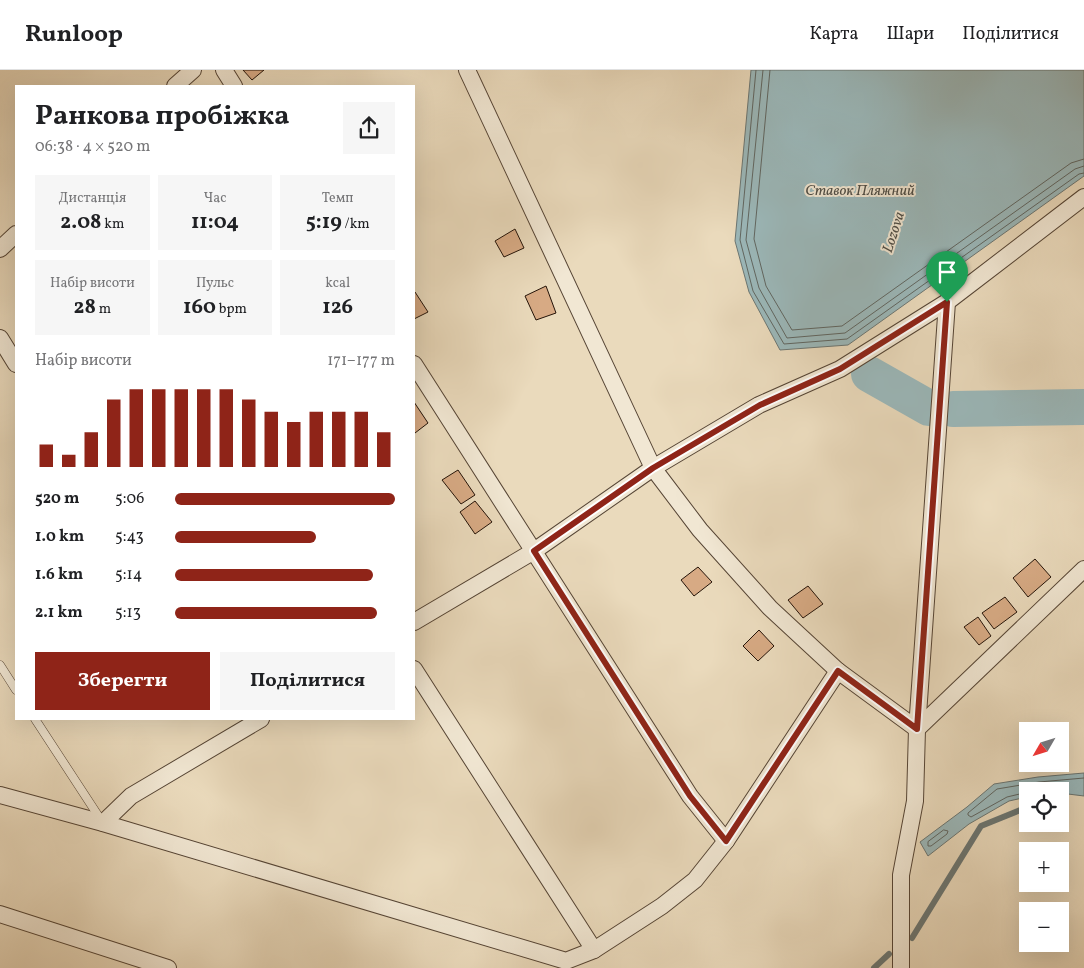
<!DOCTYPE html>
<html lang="uk">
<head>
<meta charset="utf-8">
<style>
	:root { --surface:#fff; --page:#f6f6f6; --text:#202124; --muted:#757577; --line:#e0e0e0; --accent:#8f2418 }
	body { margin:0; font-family:Vollkorn,serif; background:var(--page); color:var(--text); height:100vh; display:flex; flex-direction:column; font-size:19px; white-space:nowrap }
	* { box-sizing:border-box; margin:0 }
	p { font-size:16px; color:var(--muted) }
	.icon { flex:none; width:28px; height:28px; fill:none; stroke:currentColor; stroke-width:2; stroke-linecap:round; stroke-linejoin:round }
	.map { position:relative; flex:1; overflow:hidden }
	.panel { position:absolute; left:15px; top:15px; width:400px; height:635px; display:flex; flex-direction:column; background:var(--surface); border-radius:0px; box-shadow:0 5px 20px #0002 }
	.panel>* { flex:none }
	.needle { width:32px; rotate:231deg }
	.controls { position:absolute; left:1019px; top:652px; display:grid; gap:10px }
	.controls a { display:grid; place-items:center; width:50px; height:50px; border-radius:0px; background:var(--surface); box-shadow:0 5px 20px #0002; font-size:25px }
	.pin { position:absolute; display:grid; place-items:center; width:42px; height:42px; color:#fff; margin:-51px -21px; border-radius:50% 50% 50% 0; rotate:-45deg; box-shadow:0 0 5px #0007 }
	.pin .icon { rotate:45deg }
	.round { display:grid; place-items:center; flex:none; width:52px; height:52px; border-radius:0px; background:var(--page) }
	.head { display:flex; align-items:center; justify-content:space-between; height:85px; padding:0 20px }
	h1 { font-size:28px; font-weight:700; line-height:38px }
	.metrics { display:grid; grid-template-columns:repeat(3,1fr); gap:8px; height:85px; padding:5px 20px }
	.metrics div { display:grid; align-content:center; border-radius:0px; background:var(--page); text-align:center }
	.metrics b { font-size:21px; font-weight:700 }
	.metrics small { font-size:14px; font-weight:400 }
	.metrics p { font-size:14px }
	.chart { height:140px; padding:10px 20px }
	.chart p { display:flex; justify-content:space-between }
	.chart svg { width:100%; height:90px; margin-top:5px; stroke:var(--accent); stroke-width:6 }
	.primary-button { display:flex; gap:10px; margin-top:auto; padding:10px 20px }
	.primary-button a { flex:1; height:58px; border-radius:0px; background:var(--accent); color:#fff; font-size:20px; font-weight:700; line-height:58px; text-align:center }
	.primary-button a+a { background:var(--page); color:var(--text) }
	ul { padding:0 20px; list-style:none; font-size:16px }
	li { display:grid; grid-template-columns:80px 60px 1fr; align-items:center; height:38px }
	li i { height:12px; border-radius:6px; background:var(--accent) }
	header { display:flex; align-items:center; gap:30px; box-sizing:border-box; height:70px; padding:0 25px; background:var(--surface); border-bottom:1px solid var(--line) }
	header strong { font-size:24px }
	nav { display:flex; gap:28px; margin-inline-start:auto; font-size:18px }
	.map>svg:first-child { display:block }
</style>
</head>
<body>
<header>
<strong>Runloop</strong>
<nav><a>Карта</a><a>Шари</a><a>Поділитися</a></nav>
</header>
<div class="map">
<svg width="1084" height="898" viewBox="0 0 1084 898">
	<rect width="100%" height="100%" fill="#eadabc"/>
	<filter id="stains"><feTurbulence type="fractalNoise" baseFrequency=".004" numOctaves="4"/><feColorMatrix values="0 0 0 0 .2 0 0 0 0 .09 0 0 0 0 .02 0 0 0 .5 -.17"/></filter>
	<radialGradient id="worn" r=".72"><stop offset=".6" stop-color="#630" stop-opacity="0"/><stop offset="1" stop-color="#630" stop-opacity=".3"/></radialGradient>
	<g fill="#9bb8ba" stroke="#6b7673">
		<polygon points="751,0 1084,0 1084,106 848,275 780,280 749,222 735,171"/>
		<polygon points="1084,703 1084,726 1060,723 1060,721 1028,721 1027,727 1009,731 969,754 928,786 920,772 967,737 994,714 1038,707"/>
	</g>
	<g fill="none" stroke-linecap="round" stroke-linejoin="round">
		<g stroke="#606661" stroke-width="1">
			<polyline points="756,0 740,170 753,221 784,274 847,269 1079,104 1084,103"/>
			<polyline points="763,0 746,170 759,218 787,268 845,263 1075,99 1084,96"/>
			<polyline points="770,0 754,169 766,216 792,260 842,256 1071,93 1084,89"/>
			<polyline points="1028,722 1007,727 971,747 968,745 968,743 997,719 1039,712 1084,708"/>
			<polygon points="944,760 948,761 947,764 931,776 928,776 928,772"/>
		</g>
		<g stroke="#6b7673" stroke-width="6">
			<polyline points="912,868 981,756 1028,737"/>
			<polyline points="874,898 889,884"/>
		</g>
		<g stroke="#9bb8ba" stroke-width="36">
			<polyline points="869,304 929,338"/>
			<polyline points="953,339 1084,337"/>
		</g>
	</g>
	<g fill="#d7aa84" stroke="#241308">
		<polygon points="243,0 264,0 252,10"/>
		<polygon points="515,159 524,178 504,187 495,171"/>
		<polygon points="546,216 556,243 536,250 525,226"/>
		<polygon points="415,222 428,242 414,249 414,223"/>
		<polygon points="414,332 428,353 415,363 414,362"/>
		<polygon points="458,400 475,425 461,434 442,410"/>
		<polygon points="475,431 492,452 475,464 460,442"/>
		<polygon points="1035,489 1051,507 1028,527 1013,508"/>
		<polygon points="698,497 712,512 694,526 681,510"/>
		<polygon points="808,516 823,534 803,548 788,530"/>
		<polygon points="1005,527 1017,542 994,559 982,543"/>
		<polygon points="978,547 991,566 979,575 964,557"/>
		<polygon points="759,560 774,576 758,591 743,576"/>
	</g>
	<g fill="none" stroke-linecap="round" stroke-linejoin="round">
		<g stroke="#564535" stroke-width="9">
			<g id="lane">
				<polyline points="0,595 16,620"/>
				<polyline points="35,649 101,750"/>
			</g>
		</g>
		<g stroke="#564535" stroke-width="18">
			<g id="street">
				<polyline points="224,0 234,16"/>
				<polyline points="467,0 653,398 700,460 770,538 838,601 917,659 1084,499"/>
				<polyline points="175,16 193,0"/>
				<polyline points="0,179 16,164"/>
				<polyline points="0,268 16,294"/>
				<polyline points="414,294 690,726 726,771"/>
				<polyline points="414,552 534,481 653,398 759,335 840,299 947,232 1084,127"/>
				<polyline points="414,599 594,880"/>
				<polyline points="0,725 103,753 566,891 594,880 662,836 695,810 726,771 838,601"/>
				<polyline points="103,753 131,726 261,649"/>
				<polyline points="0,844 168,898"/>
				<polyline points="901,898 901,805 915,731 917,659 947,232"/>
			</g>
		</g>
		<use href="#lane" stroke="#f1e7d3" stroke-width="8"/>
		<use href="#street" stroke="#f1e7d3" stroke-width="16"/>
	</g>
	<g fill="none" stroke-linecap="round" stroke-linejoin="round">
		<g stroke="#fff" stroke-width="10">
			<polygon id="route" points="947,232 917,659 838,601 726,771 690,726 534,481 653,398 760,335 840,299"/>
		</g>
		<use href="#route" stroke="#8f2418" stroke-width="6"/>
	</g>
	<g text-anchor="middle" stroke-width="4" stroke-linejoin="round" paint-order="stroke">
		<g font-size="15" font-style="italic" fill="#4e4d46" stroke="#f1e7d3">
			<text x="860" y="125">Ставок Пляжний</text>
			<text transform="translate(893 162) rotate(-72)" y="5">Lozova</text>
		</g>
	</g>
	<rect width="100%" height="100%" filter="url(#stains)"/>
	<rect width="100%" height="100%" fill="url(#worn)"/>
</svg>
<div class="controls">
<a><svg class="needle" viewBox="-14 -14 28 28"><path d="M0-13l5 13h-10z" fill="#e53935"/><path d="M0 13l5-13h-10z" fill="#757577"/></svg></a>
<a><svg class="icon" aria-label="locate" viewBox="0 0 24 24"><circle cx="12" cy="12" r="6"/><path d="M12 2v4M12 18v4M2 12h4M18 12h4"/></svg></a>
<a>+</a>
<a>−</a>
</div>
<div class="pin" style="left:947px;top:232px;background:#1e9e55"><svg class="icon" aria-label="arrive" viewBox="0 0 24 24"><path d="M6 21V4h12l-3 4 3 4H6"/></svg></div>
<section class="panel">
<div class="head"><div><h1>Ранкова пробіжка</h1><p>06:38 · 4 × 520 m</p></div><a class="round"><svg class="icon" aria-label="share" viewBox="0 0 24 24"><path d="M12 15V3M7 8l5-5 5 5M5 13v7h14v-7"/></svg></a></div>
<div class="metrics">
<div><p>Дистанція</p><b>2.08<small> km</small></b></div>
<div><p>Час</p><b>11:04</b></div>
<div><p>Темп</p><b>5:19<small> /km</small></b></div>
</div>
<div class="metrics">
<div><p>Набір висоти</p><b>28<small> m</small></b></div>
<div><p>Пульс</p><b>160<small> bpm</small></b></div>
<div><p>kcal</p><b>126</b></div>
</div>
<div class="chart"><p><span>Набір висоти</span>171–177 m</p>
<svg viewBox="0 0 160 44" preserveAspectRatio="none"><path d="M5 44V33M15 44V38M25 44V27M35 44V11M45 44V6M55 44V6M65 44V6M75 44V6M85 44V6M95 44V11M105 44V17M115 44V22M125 44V17M135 44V17M145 44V17M155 44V27"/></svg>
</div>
<ul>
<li><b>520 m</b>5:06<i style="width:100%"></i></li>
<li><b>1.0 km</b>5:43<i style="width:64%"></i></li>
<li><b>1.6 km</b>5:14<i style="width:90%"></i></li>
<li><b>2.1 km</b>5:13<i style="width:92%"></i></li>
</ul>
<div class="primary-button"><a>Зберегти</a><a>Поділитися</a></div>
</section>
</div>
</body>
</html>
